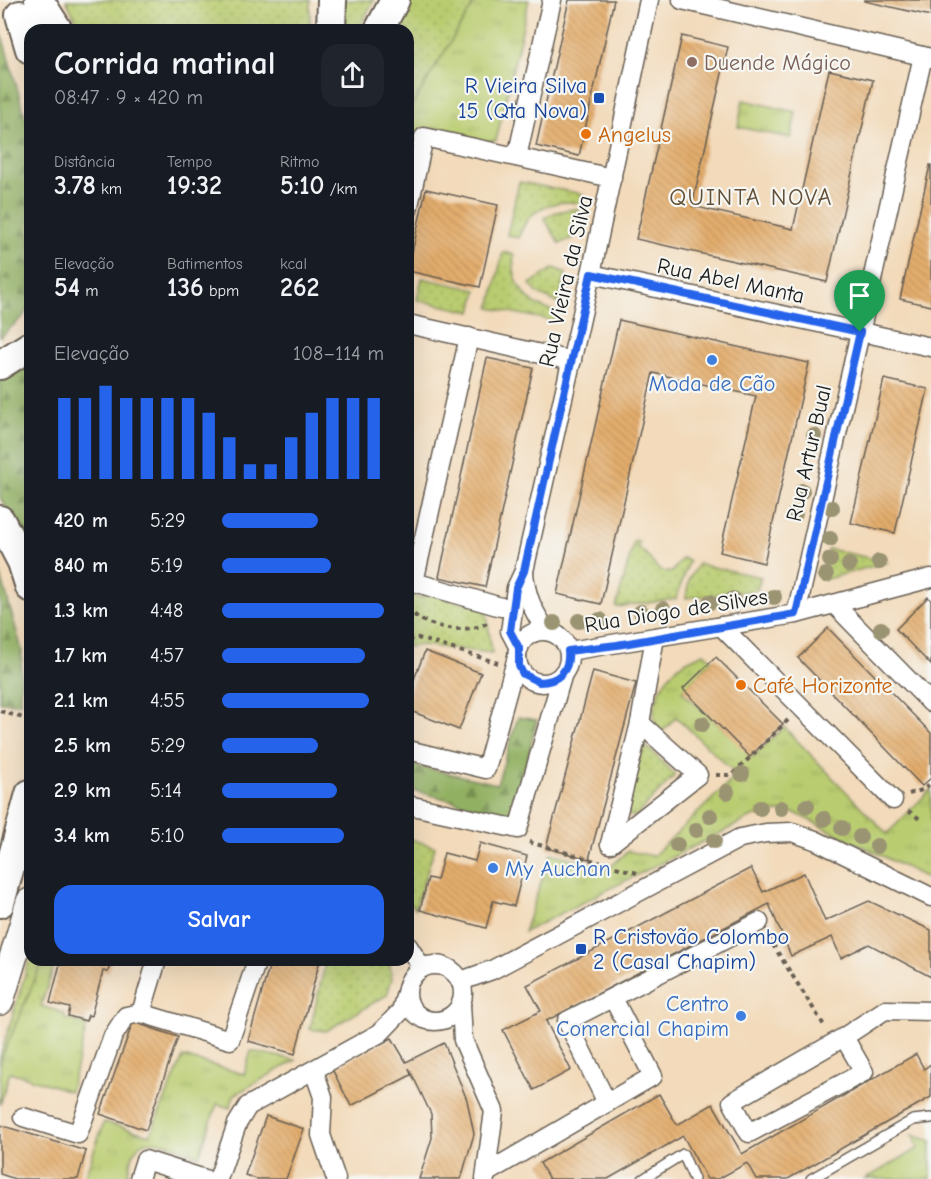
<!DOCTYPE html>
<html lang="pt">
<head>
<meta charset="utf-8">
<style>
	:root { --surface:#171b24; --page:#20242c; --text:#f1f3f6; --muted:#9ea1a6; --accent:#2563eb }
	body { margin:0; font-family:"Comic Neue",sans-serif; background:var(--page); color:var(--text); height:100vh; display:flex; flex-direction:column; font-size:22px; white-space:nowrap }
	* { box-sizing:border-box; margin:0 }
	p { font-size:20px; color:var(--muted) }
	.icon { flex:none; width:33px; height:33px; fill:none; stroke:currentColor; stroke-width:2; stroke-linecap:round; stroke-linejoin:round }
	.map { position:relative; flex:1; overflow:hidden }
	.sheet { position:absolute; left:24px; top:24px; width:390px; height:942px; display:flex; flex-direction:column; background:var(--surface); border-radius:18px; box-shadow:0 6px 24px #0002 }
	.sheet>* { flex:none }
	.pin { position:absolute; display:grid; place-items:center; width:51px; height:51px; color:#fff; margin:-62px -26px; border-radius:50% 50% 50% 0; rotate:-45deg; box-shadow:0 0 6px #0007 }
	.pin .icon { rotate:45deg }
	.round { display:grid; place-items:center; flex:none; width:63px; height:63px; border-radius:18px; background:var(--page) }
	.overview { display:flex; align-items:center; justify-content:space-between; height:102px; padding:0 30px }
	h1 { font-size:33px; font-weight:600; line-height:45px }
	.figures { display:grid; grid-template-columns:repeat(3,1fr); gap:9px; height:102px; padding:6px 30px }
	.figures div { display:grid; align-content:center }
	.figures b { font-size:26px; font-weight:600 }
	.figures small { font-size:16px; font-weight:400 }
	.figures p { font-size:16px }
	.chart { height:168px; padding:12px 30px }
	.chart p { display:flex; justify-content:space-between }
	.chart svg { width:100%; height:108px; margin-top:6px; stroke:var(--accent); stroke-width:6 }
	.cta { display:flex; gap:12px; margin-top:auto; padding:12px 30px }
	.cta a { flex:1; height:69px; border-radius:18px; background:var(--accent); color:#fff; font-size:24px; font-weight:600; line-height:69px; text-align:center }
	ul { padding:0 30px; list-style:none; font-size:20px }
	li { display:grid; grid-template-columns:96px 72px 1fr; align-items:center; height:45px }
	li i { height:15px; border-radius:8px; background:var(--accent) }
	.map>svg:first-child { display:block }
</style>
</head>
<body>
<div class="map">
<svg width="931" height="1179" viewBox="0 0 931 1179">
	<defs>
		<pattern id="grass-dots" width="8" height="8" patternUnits="userSpaceOnUse" patternTransform="scale(1.5)"><rect width="8" height="8" fill="#b9cc70"/><path d="M2 2h.1M6 6h.1" fill="none" stroke="#9eaf60" stroke-width="1.8" stroke-linecap="round"/></pattern>
		<pattern id="forest-firs" width="22" height="20" patternUnits="userSpaceOnUse" patternTransform="scale(1.5)"><rect width="22" height="20" fill="#92b062"/><path d="M5 1l3.5 6h-7zM16 11l3.5 6h-7z" fill="#768e50"/></pattern>
		<pattern id="park-tufts" width="24" height="20" patternUnits="userSpaceOnUse" patternTransform="scale(1.5)"><rect width="24" height="20" fill="#b9cc70"/><path d="M3 7l-1-3M5 7V3M7 7l1-3M15 17l-1-3M17 17v-4M19 17l1-3" fill="none" stroke="#9eaf60"/></pattern>
		<pattern id="building-back-hatch" width="6" height="6" patternUnits="userSpaceOnUse" patternTransform="scale(1.5)"><rect width="6" height="6" fill="#e3ad6d"/><path d="M-1 5l2 2M0 0l6 6M5-1l2 2" fill="none" stroke="#c2945e"/></pattern>
	</defs>
	<rect width="100%" height="100%" fill="#f6f6f2"/>
	<filter id="ink" filterUnits="userSpaceOnUse"><feTurbulence type="fractalNoise" baseFrequency=".0167" numOctaves="2"/><feDisplacementMap in="SourceGraphic" scale="12" xChannelSelector="R" yChannelSelector="G"/><feConvolveMatrix kernelMatrix="1 2 1 2 8 2 1 2 1" color-interpolation-filters="sRGB"/></filter>
	<filter id="wash" filterUnits="userSpaceOnUse"><feTurbulence type="fractalNoise" baseFrequency=".008" numOctaves="4" result="noise"/><feDisplacementMap in="SourceGraphic" scale="24" xChannelSelector="R" yChannelSelector="G"/><feGaussianBlur stdDeviation="1.35" result="paint"/><feColorMatrix in="noise" values="0 0 0 0 0 0 0 0 0 0 0 0 0 0 0 0 0 1.4 0 .05"/><feComposite in="paint" operator="in"/></filter>
	<g filter="url(#wash)">
		<rect width="100%" height="100%" fill="#f2daba"/>
		<g fill="url(#grass-dots)" stroke="#6a7446" stroke-width="1.5">
			<polygon points="66,0 310,0 310,30 81,30"/>
			<polygon points="343,0 374,0 358,30 345,30"/>
			<polygon points="407,0 478,0 408,112 408,30 392,30"/>
			<path d="M519 182 583 194 581 203C551 199 527 209 519 238L507 235Z"/>
			<polygon points="574,209 579,210 572,238 560,244 544,218 556,212"/>
			<path d="M503 252 514 255C510 284 528 306 557 312L554 321 490 308Z"/>
			<polygon points="554,268 566,273 558,303 538,294 530,284"/>
			<polygon points="422,278 477,290 472,312 417,300"/>
			<path d="M634 541H639L637 547C652 554 653 575 672 572L682 558 689 561 676 599 616 607Z"/>
			<polygon points="828,549 888,562 823,580"/>
			<polygon points="698,564 761,577 757,590 686,598 689,579"/>
			<polygon points="424,593 486,608 492,653 421,645 408,647 408,595 423,598"/>
			<polygon points="647,747 675,775 636,816 629,816 627,811 642,748"/>
			<polygon points="408,838 435,847 415,908 408,901"/>
			<polygon points="30,958 43,960 0,1063 0,1057"/>
			<polygon points="326,960 389,960 392,978 387,995 326,1031 310,1029"/>
		</g>
		<g fill="url(#forest-firs)" stroke="#57663f" stroke-width="1.5">
			<polygon points="0,28 30,133 30,305 23,317 0,337"/>
			<polygon points="30,360 30,558 14,519 0,498 0,381 17,373"/>
			<polygon points="0,572 22,650 20,703 0,702"/>
			<polygon points="518,717 537,720 513,817 408,789 408,764 497,784"/>
		</g>
		<g fill="url(#park-tufts)" stroke="#6a7446" stroke-width="1.5">
			<path d="M476 0H529L496 141C462 144 451 118 413 134L408 146V112Z"/>
			<polygon points="743,100 796,112 791,138 738,127"/>
			<path d="M704 653 712 660 682 691 753 757 784 727 887 834 931 789V880L795 813 777 812 752 817 524 932 551 853 609 868 628 851 653 856 737 775 676 717 661 733C644 713 661 681 679 666 685 661 696 657 704 653Z"/>
			<polygon points="43,960 56,960 41,1006 64,1013 64,1018 87,1025 70,1091 10,1072 0,1105 0,1062"/>
			<path d="M251 1051 296 1060 234 1095 230 1108 217 1104 199 1156C184 1151 149 1131 137 1148 131 1155 129 1170 126 1179H84L104 1122 150 1135 183 1057 244 1074Z"/>
			<polygon points="912,1135 931,1141 931,1179 865,1179 919,1148"/>
		</g>
		<g id="blocks">
			<g fill="url(#building-back-hatch)">
				<polygon points="569,0 614,0 579,156 536,146"/>
				<polygon points="864,0 931,0 931,16 864,1"/>
				<polygon points="682,36 728,47 692,206 793,229 829,70 873,80 827,282 636,239"/>
				<polygon points="930,165 931,165 931,306 900,299"/>
				<polygon points="426,189 498,205 480,287 408,271"/>
				<polygon points="619,320 809,363 764,563 720,552 756,396 653,373 601,604 557,594"/>
				<polygon points="487,358 533,368 485,587 439,577"/>
				<polygon points="884,379 928,389 895,533 851,523"/>
				<polygon points="928,597 931,600 931,665 896,629"/>
				<polygon points="828,628 931,733 931,778 922,786 798,658"/>
				<polygon points="425,651 481,673 459,730 408,710 408,695"/>
				<polygon points="716,657 783,724 750,757 683,689"/>
				<polygon points="593,671 636,683 589,859 546,848"/>
				<polygon points="480,843 527,856 514,906 493,901 486,928 420,910 428,878 437,880 444,853 475,861"/>
				<polygon points="751,868 763,892 804,873 825,921 869,901 931,930 931,977 869,944 841,958 832,937 791,956 769,904 546,1021 571,1070 534,1090 503,1030 541,1011 527,985"/>
				<polygon points="61,960 111,960 108,972 103,971 91,1016 88,1015 86,1021 68,1016 70,1008 50,1003"/>
				<polygon points="271,960 320,960 295,1054 248,1041"/>
				<polygon points="133,1022 178,1037 146,1130 100,1114"/>
				<polygon points="392,1038 406,1062 444,1043 467,1100 474,1134 461,1179 419,1179 432,1138 431,1114 409,1068 411,1075 351,1106 332,1069"/>
				<polygon points="916,1054 924,1069 931,1064 931,1097 788,1179 756,1179 747,1163 718,1179 707,1179 683,1136 608,1179 549,1179 540,1163 659,1094 677,1125 713,1104 742,1154"/>
				<polygon points="266,1116 304,1129 286,1179 257,1179 245,1175"/>
				<polygon points="0,1125 86,1151 78,1179 15,1179 0,1174"/>
			</g>
		</g>
	</g>
	<g filter="url(#ink)">
		<use href="#blocks" fill-opacity="0" stroke="#675e53" stroke-width="1.5"/>
		<g fill="none" stroke-linecap="round" stroke-linejoin="round">
			<g stroke="#675e53" stroke-width="12">
				<g id="service">
					<polyline points="643,1179 683,1154 694,1179"/>
					<polyline points="811,1179 913,1120 931,1118"/>
				</g>
			</g>
			<g stroke="#675e53" stroke-width="21">
				<g id="minor">
					<polyline points="682,0 931,58"/>
					<polyline points="517,157 552,0"/>
					<polyline points="408,210 424,137 612,178"/>
					<polyline points="591,274 931,347"/>
					<polyline points="408,324 572,361"/>
					<polyline points="469,337 414,582 501,607 512,607"/>
					<path d="M524 573C526 596 533 612 547 631"/>
					<polyline points="834,604 931,703"/>
					<polyline points="796,614 923,56"/>
					<polyline points="721,626 893,800"/>
					<circle cx="543" cy="657" r="26"/>
					<polyline points="519,648 510,631 511,625 516,588 524,571 591,274 649,0"/>
					<polyline points="569,651 796,614 931,578"/>
					<polyline points="408,750 486,769 517,657"/>
					<polyline points="408,805 518,829 563,673"/>
					<polyline points="610,844 640,723 655,637"/>
					<polyline points="610,844 698,775 640,723"/>
					<polyline points="408,946 422,968"/>
					<polyline points="157,960 141,1013 230,1040 257,960"/>
					<circle cx="435" cy="993" r="28"/>
					<polyline points="461,981 492,970 740,838 766,833 792,832 815,840 931,897"/>
					<polyline points="461,1004 463,1040 494,1111 485,1179"/>
					<polyline points="844,1037 864,1072 749,1133 732,1102 844,1037 885,1010 931,1011"/>
					<polyline points="314,1071 323,1097 321,1135 336,1179"/>
					<polyline points="607,1103 567,1021 759,922"/>
					<polyline points="23,1117 78,1134 113,1036 126,1016 141,1013"/>
					<polyline points="488,1172 653,1076 613,998"/>
					<polyline points="139,1179 145,1160 205,1179"/>
					<polyline points="218,1179 237,1124 248,1106 380,1033 401,1011 407,989"/>
				</g>
			</g>
			<g stroke="#675e53" stroke-width="30">
				<polyline id="primary" points="0,1001 30,902"/>
			</g>
			<g stroke="#675e53" stroke-width="32">
				<g id="trunk">
					<polyline points="39,0 58,30"/>
					<polyline points="20,15 30,49"/>
					<polyline points="331,30 332,0"/>
					<polyline points="379,30 395,0"/>
					<polyline points="0,365 30,346"/>
					<polyline points="0,520 22,562 30,587"/>
					<polyline points="0,903 30,794"/>
				</g>
			</g>
			<g stroke="#675e53" stroke-width="4" stroke-dasharray="4.5 4.5" stroke-linecap="butt">
				<path d="M408 608C421 628 467 635 487 623"/>
				<polyline points="408,640 418,638 498,663"/>
				<polyline points="0,711 30,720"/>
				<polyline points="716,775 732,775 788,720"/>
				<polyline points="909,794 925,789 931,782"/>
				<polyline points="908,811 920,819"/>
				<polyline points="529,842 637,873"/>
				<polyline points="768,937 825,1027"/>
			</g>
			<use href="#service" stroke="#fff" stroke-width="9"/>
			<use href="#minor" stroke="#fff" stroke-width="18"/>
			<use href="#primary" stroke="#fff" stroke-width="27"/>
			<use href="#trunk" stroke="#fff" stroke-width="28"/>
		</g>
		<g fill="#9b9473">
			<circle cx="814" cy="436" r="8"/>
			<circle cx="802" cy="491" r="8"/>
			<circle cx="832" cy="508" r="8"/>
			<circle cx="795" cy="514" r="8"/>
			<circle cx="830" cy="539" r="8"/>
			<circle cx="830" cy="560" r="8"/>
			<circle cx="879" cy="562" r="8"/>
			<circle cx="849" cy="565" r="8"/>
			<circle cx="826" cy="575" r="8"/>
			<circle cx="774" cy="597" r="8"/>
			<circle cx="733" cy="599" r="8"/>
			<circle cx="710" cy="602" r="8"/>
			<circle cx="663" cy="609" r="8"/>
			<circle cx="641" cy="612" r="8"/>
			<circle cx="600" cy="620" r="8"/>
			<circle cx="579" cy="621" r="8"/>
			<circle cx="554" cy="623" r="8"/>
			<circle cx="881" cy="629" r="8"/>
			<circle cx="702" cy="724" r="8"/>
			<circle cx="742" cy="774" r="8"/>
			<circle cx="727" cy="792" r="8"/>
			<circle cx="807" cy="806" r="8"/>
			<circle cx="760" cy="808" r="8"/>
			<circle cx="781" cy="808" r="8"/>
			<circle cx="710" cy="816" r="8"/>
			<circle cx="824" cy="819" r="8"/>
			<circle cx="842" cy="828" r="8"/>
			<circle cx="696" cy="830" r="8"/>
			<circle cx="860" cy="837" r="8"/>
			<circle cx="714" cy="841" r="8"/>
			<circle cx="677" cy="845" r="8"/>
			<circle cx="877" cy="846" r="8"/>
		</g>
	</g>
	<g fill="none" stroke-linecap="round" stroke-linejoin="round" filter="url(#ink)">
		<g stroke="#fff" stroke-width="12">
			<path id="route" d="M591 274 860 332 796 614 617 645 568 651C570 671 558 682 539 682L523 674 519 666V648L510 631 516 588 524 571Z"/>
		</g>
		<use href="#route" stroke="#2563eb" stroke-width="8"/>
	</g>
	<circle fill="#8d6e63" stroke="#f6f6f2" stroke-width="2" cx="692" cy="62" r="6"/>
	<g fill="#1a4fb4" stroke="#f6f6f2" stroke-width="2">
		<rect x="593" y="92" width="12" height="12" rx="3"/>
		<rect x="575" y="943" width="12" height="12" rx="3"/>
	</g>
	<g fill="#e8710a" stroke="#f6f6f2" stroke-width="2">
		<circle cx="586" cy="134" r="6"/>
		<circle cx="741" cy="685" r="6"/>
	</g>
	<g fill="#3f7fe0" stroke="#f6f6f2" stroke-width="2">
		<circle cx="712" cy="360" r="6"/>
		<circle cx="493" cy="868" r="6"/>
		<circle cx="741" cy="1016" r="6"/>
	</g>
	<g text-anchor="middle" stroke-width="4.5" stroke-linejoin="round" paint-order="stroke">
		<g font-size="22" fill="#785e54" stroke="#f6f6f2" text-anchor="start">
			<text x="704" y="70">Duende Mágico</text>
		</g>
		<g font-size="22" fill="#164399" stroke="#f6f6f2" text-anchor="end">
			<text x="587" y="93">R Vieira Silva<tspan x="587" dy="25">15 (Qta Nova)</tspan></text>
			<text x="593" y="944" text-anchor="start">R Cristovão Colombo<tspan x="593" dy="25">2 (Casal Chapim)</tspan></text>
		</g>
		<g font-size="22" fill="#c56008" stroke="#f6f6f2" text-anchor="start">
			<text x="598" y="142">Angelus</text>
			<text x="753" y="693">Café Horizonte</text>
		</g>
		<g font-size="22" fill="#1c1c1c" stroke="#f6f6f2">
			<text transform="translate(731 280) rotate(12)" y="8">Rua Abel Manta</text>
			<text transform="translate(565 281) rotate(-77)" y="8">Rua Vieira da Silva</text>
			<text transform="translate(808 453) rotate(-77)" y="8">Rua Artur Bual</text>
			<text transform="translate(676 610) rotate(-9)" y="8">Rua Diogo de Silves</text>
		</g>
		<g font-size="22" fill="#366cbe" stroke="#f6f6f2">
			<text x="712" y="391">Moda de Cão</text>
			<text x="505" y="876" text-anchor="start">My Auchan</text>
			<text x="729" y="1011" text-anchor="end">Centro<tspan x="729" dy="25">Comercial Chapim</tspan></text>
		</g>
		<g font-size="24" letter-spacing="1.5" fill="#624f38" stroke="#f6f6f2">
			<text x="751" y="205">QUINTA NOVA</text>
		</g>
	</g>
</svg>
<div class="pin" style="left:860px;top:332px;background:#1e9e55"><svg class="icon" aria-label="arrive" viewBox="0 0 24 24"><path d="M6 21V4h12l-3 4 3 4H6"/></svg></div>
<section class="sheet">
<div class="overview"><div><h1>Corrida matinal</h1><p>08:47 · 9 × 420 m</p></div><a class="round"><svg class="icon" aria-label="share" viewBox="0 0 24 24"><path d="M12 15V3M7 8l5-5 5 5M5 13v7h14v-7"/></svg></a></div>
<div class="figures">
<div><p>Distância</p><b>3.78<small> km</small></b></div>
<div><p>Tempo</p><b>19:32</b></div>
<div><p>Ritmo</p><b>5:10<small> /km</small></b></div>
</div>
<div class="figures">
<div><p>Elevação</p><b>54<small> m</small></b></div>
<div><p>Batimentos</p><b>136<small> bpm</small></b></div>
<div><p>kcal</p><b>262</b></div>
</div>
<div class="chart"><p><span>Elevação</span>108–114 m</p>
<svg viewBox="0 0 160 44" preserveAspectRatio="none"><path d="M5 44V11M15 44V11M25 44V6M35 44V11M45 44V11M55 44V11M65 44V11M75 44V17M85 44V27M95 44V38M105 44V38M115 44V27M125 44V17M135 44V11M145 44V11M155 44V11"/></svg>
</div>
<ul>
<li><b>420 m</b>5:29<i style="width:59%"></i></li>
<li><b>840 m</b>5:19<i style="width:67%"></i></li>
<li><b>1.3 km</b>4:48<i style="width:100%"></i></li>
<li><b>1.7 km</b>4:57<i style="width:88%"></i></li>
<li><b>2.1 km</b>4:55<i style="width:91%"></i></li>
<li><b>2.5 km</b>5:29<i style="width:59%"></i></li>
<li><b>2.9 km</b>5:14<i style="width:71%"></i></li>
<li><b>3.4 km</b>5:10<i style="width:75%"></i></li>
</ul>
<div class="cta"><a>Salvar</a></div>
</section>
</div>
</body>
</html>
